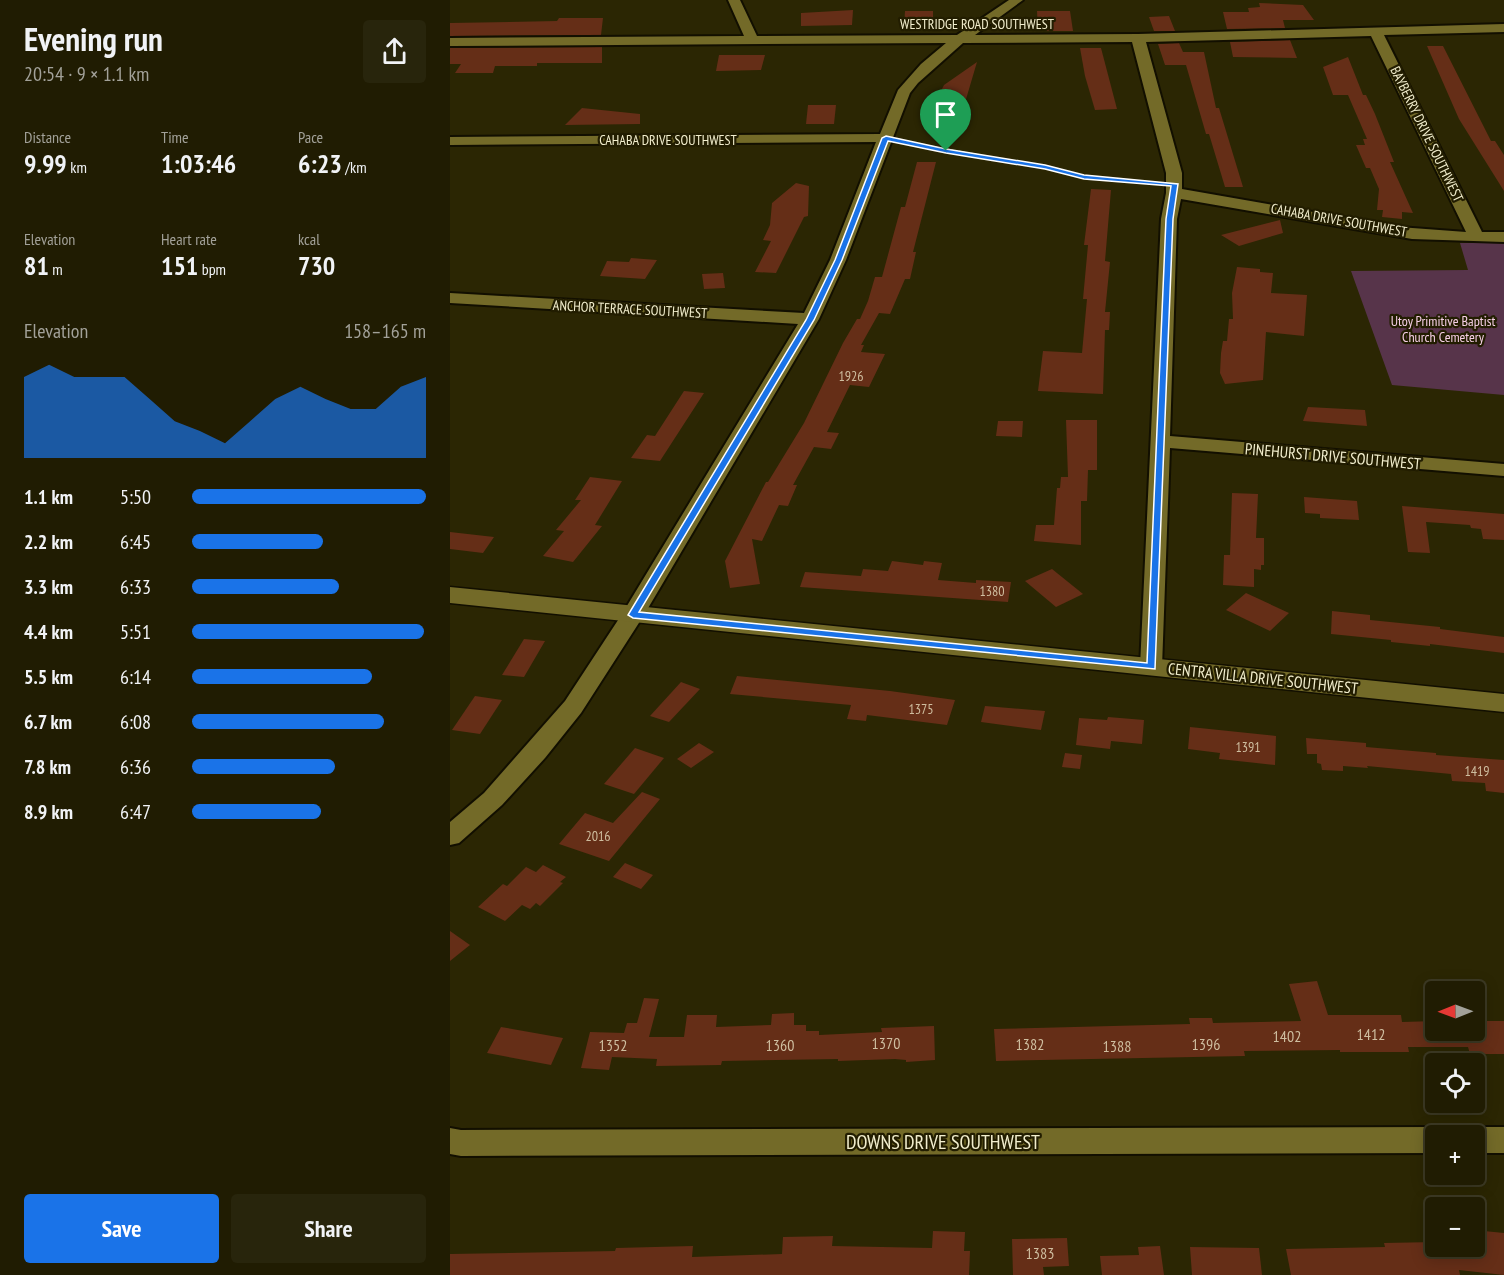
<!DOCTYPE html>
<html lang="en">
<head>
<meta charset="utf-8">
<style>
	:root { --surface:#201c02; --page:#28250c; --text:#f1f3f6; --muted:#a2a199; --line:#3d3a24; --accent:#1a73e8 }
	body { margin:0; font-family:"PT Sans Narrow",sans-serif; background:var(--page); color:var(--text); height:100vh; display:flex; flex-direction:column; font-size:22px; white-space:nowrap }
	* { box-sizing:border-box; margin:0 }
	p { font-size:20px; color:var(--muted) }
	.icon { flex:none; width:33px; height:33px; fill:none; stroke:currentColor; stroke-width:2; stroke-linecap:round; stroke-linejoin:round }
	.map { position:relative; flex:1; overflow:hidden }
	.side { display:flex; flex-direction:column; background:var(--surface); width:450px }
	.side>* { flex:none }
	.needle { width:39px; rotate:269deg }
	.fabs { position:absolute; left:975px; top:981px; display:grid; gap:12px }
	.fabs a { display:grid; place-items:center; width:60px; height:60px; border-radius:6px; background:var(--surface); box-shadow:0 3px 15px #0003,0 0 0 2px var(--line); font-size:30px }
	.pin { position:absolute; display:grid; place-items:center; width:51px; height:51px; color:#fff; margin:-62px -26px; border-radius:50% 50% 50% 0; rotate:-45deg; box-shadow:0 0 6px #0007 }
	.pin .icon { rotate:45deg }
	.round { display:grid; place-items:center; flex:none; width:63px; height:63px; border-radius:6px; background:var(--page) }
	.headline { display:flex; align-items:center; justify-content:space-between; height:102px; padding:0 24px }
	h1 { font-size:33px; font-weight:800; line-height:45px }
	.stats { display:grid; grid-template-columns:repeat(3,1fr); gap:9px; height:102px; padding:6px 24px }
	.stats div { display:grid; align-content:center }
	.stats b { font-size:26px; font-weight:800 }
	.stats small { font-size:16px; font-weight:400 }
	.stats p { font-size:16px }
	.chart { height:168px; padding:12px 24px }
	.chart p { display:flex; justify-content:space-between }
	.chart svg { width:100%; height:108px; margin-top:6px; fill:var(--accent); opacity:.7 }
	.button { display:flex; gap:12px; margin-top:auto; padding:12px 24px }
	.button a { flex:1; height:69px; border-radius:6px; background:var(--accent); color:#fff; font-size:24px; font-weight:800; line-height:69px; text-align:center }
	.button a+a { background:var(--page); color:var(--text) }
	ul { padding:0 24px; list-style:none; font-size:20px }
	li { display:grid; grid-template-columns:96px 72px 1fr; align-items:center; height:45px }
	li i { height:15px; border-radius:8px; background:var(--accent) }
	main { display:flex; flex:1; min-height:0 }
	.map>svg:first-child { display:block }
</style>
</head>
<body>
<main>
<section class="side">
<div class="headline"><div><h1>Evening run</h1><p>20:54 · 9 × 1.1 km</p></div><a class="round"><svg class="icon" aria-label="share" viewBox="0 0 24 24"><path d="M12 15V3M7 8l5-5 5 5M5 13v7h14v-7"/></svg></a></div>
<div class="stats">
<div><p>Distance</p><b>9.99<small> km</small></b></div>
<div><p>Time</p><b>1:03:46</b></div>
<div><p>Pace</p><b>6:23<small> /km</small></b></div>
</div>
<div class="stats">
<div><p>Elevation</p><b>81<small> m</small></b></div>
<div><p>Heart rate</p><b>151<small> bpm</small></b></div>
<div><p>kcal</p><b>730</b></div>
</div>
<div class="chart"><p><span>Elevation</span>158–165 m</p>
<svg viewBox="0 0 160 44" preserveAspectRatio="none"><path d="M0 44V11L10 6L20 11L30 11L40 11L50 20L60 29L70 33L80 38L90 29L100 20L110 15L120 20L130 24L140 24L150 15L160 11V44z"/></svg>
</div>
<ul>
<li><b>1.1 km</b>5:50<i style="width:100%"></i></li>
<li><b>2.2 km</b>6:45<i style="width:56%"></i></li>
<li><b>3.3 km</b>6:33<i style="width:63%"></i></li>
<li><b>4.4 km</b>5:51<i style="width:99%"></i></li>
<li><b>5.5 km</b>6:14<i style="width:77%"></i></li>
<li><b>6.7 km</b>6:08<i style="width:82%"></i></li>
<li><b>7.8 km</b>6:36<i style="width:61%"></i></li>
<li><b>8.9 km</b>6:47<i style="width:55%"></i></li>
</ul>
<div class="button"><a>Save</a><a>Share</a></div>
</section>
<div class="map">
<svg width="1054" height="1275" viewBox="0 0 1054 1275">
	<rect width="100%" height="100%" fill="#2b2603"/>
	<polygon fill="#57344a" points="1010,243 1054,243 1054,395 942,385 901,271 1018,270"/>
	<g fill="#652e17">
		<polygon points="809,3 853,5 864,20 833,20 835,28 777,29 773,12 799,12 798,8 810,7"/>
		<polygon points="403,10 402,25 351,26 351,13"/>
		<polygon points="455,11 483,11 483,26 454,27"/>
		<polygon points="587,11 620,11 623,31 588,31"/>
		<polygon points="719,16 725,31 704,31 699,17"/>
		<polygon points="109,18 153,18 151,35 0,36 0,23 107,21"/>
		<polygon points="840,40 847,58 783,57 780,42"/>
		<polygon points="729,43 733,52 754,52 766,108 769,108 793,187 775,187 759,134 756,134 736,65 715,65 708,44"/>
		<polygon points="977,46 993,46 1041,141 1045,141 1054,155 1054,191 1009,119"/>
		<polygon points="152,47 152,63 87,63 87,66 45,66 43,73 5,73 11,64 0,64 0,48"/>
		<polygon points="630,48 651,48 667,109 645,110 635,76"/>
		<polygon points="269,55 315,55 311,70 266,71"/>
		<polygon points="898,57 913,95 916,95 925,114 944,162 940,162 963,213 952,212 952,219 932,217 933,210 927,210 929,189 920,168 916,168 906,145 915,145 913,139 917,139 898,95 883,95 873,67"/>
		<polygon points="527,62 514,106 515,121 484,119 489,105 484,105 494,85"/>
		<polygon points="358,105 386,105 384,124 356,124"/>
		<polygon points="132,108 190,114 190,124 115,125"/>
		<polygon points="467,162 486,162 463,252 466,252 460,279 455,279 440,314 429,313 411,345 414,345 411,352 435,354 419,387 400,385 377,432 389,433 381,449 364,447 343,485 347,485 338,506 329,505 312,541 302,539 310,584 280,588 275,561 316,482 318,482 354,423 393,343 407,319 410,319 418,301 425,277 432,277 451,207 455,207"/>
		<polygon points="346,183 359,186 358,216 354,217 326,273 305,272 321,241 313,240 320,225 322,203"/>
		<polygon points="641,189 661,190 655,261 660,262 655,312 660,312 659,330 655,330 653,394 588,391 593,351 632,353 637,299 633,299 638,245 634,245"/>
		<polygon points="830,220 833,233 789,246 771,235"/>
		<polygon points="181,258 207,260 195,279 150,276 157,261 179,262"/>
		<polygon points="787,267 810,269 810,272 823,273 821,293 857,295 854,336 816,332 813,380 775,384 770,373 771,353 773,341 777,341 779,319 783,319 782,293"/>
		<polygon points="273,273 275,288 254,289 252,274"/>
		<polygon points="234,391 254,393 210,461 181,458 197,435 205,436"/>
		<polygon points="858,407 915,410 917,426 853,421"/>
		<polygon points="616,420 647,420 647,470 638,470 637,501 631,501 631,545 584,541 586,525 604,525 607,488 610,488 611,477 618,477"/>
		<polygon points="548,421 573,421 572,437 546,436"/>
		<polygon points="140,477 172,481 145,525 152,526 123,562 93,556 114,531 106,530 131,500 125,500"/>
		<polygon points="782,493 808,494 806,538 814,538 814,565 811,565 811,570 804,569 804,587 773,585 774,555 780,555"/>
		<polygon points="854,497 907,501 909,520 870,518 870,514 855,513"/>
		<polygon points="952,506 1054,514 1054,540 1033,539 1031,529 1021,528 1020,525 976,522 980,553 958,552"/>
		<polygon points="0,532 44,537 33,553 0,549"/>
		<polygon points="442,561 473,565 474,561 492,563 488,580 526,583 526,580 561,582 558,602 350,587 355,572 411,576 413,569 438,571"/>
		<polygon points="602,569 633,594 606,607 575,581"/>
		<polygon points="796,593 839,613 820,631 776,610"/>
		<polygon points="882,611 920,615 920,620 990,627 990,629 1054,637 1054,653 980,644 980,646 941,642 941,640 881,634"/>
		<polygon points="74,639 95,641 74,677 52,675"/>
		<polygon points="287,676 440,691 505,700 497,725 417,715 416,721 397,719 401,705 280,694"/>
		<polygon points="231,682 250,689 219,722 200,716"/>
		<polygon points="25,696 52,700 30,734 2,730"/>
		<polygon points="535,706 595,711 591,730 531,722"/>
		<polygon points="658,717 694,720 692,744 661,741 660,749 626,745 629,718 657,720"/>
		<polygon points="740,727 826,736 825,765 769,759 770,753 738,749"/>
		<polygon points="856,738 916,743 916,747 986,753 986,755 1054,760 1054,793 1036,791 1035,783 1002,781 1001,774 917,766 918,768 893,766 893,771 872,770 871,764 867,763 867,754 857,754"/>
		<polygon points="249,743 264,752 241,768 227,759"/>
		<polygon points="185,748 214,758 184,794 154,784"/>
		<polygon points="615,753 632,755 630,769 612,767"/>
		<polygon points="192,792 210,799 159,861 109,844 135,813 163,823"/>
		<polygon points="175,863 203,875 191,889 163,877"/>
		<polygon points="93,865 116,877 110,882 113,883 90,906 86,903 80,909 72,905 55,921 28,907 53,884 57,886 76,867 86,872"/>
		<polygon points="0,931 20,945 0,961"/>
		<polygon points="867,981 878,1015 951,1015 952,1022 986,1021 986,1030 1024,1030 1024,1021 1054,1021 1054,1054 1020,1054 1018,1047 958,1047 959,1052 890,1052 890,1050 794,1051 795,1056 546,1061 544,1029 740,1024 739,1018 762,1018 763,1023 851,1021 839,984"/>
		<polygon points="194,998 209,999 199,1037 234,1037 237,1015 267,1015 266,1027 321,1025 322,1014 344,1013 344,1025 356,1025 356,1031 369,1031 369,1035 432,1032 431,1028 484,1026 485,1060 456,1062 456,1060 445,1059 388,1061 388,1059 272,1061 271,1065 206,1066 207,1059 162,1057 159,1070 131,1068 140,1032 174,1033 177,1023 187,1023"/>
		<polygon points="51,1027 113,1038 101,1065 37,1053"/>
		<polygon points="1024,1230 1054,1233 1054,1275 1009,1270 1010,1275 841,1275 836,1249 935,1247 934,1243 986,1242 986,1246 1024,1246"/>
		<polygon points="483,1231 515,1232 514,1251 520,1251 519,1275 0,1275 0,1254 165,1251 166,1248 243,1246 242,1257 332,1254 333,1237 383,1236 382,1246 482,1248"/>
		<polygon points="617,1238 619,1266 593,1267 594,1275 563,1275 562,1239"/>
		<polygon points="710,1246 714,1275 652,1275 650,1256 689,1255 688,1247"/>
		<polygon points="740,1247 809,1248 812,1275 742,1275"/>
	</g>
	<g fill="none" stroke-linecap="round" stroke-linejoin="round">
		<g stroke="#120f00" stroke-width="4">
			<g id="minor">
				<path d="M278 0H290L307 36 507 35 559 0H573L525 35 688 34 1054 24V32L934 35 1032 232H1054V242L962 239 731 199 727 219 720 436 1054 464V476L720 448 712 667 709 672 701 675 693 672 690 667 711 219 716 193V173L682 42 513 43 468 83 460 93 396 260 369 319 194 615 131 713 95 758 52 805 9 843 0 845V822L34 793 115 701 172 614 348 324 0 303V293L354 313 380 260 426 142 0 145V137L430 134 448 90 471 64 496 43 0 46V38L294 36ZM921 36 1016 232 949 227 732 189V173L696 42Z"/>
				<polygon points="986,1127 997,1131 999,1136 986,1136 986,1153 11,1156 0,1154 0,1128 11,1130"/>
				<polygon points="1024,1127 1054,1127 1054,1153 1024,1153 1024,1136 1011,1136 1013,1131"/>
			</g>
		</g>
		<g stroke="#120f00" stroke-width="3">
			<polygon id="tertiary" points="0,587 1054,694 1054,712 0,603"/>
		</g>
		<polyline stroke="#827e5b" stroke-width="2" stroke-dasharray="2 2" stroke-linecap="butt" points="450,141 595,167 634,177 709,183"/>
		<use href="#minor" fill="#736a28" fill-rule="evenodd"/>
		<use href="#tertiary" fill="#736a28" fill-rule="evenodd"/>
	</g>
	<path fill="#1a73e8" stroke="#fff" stroke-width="1.5" fill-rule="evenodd" d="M436 136 496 149 595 165 634 175 728 184 723 219 705 669 183 618 178 615 356 320 385 260 432 138ZM438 141 496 153 595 169 634 179 721 186 716 219 697 663 189 612 364 320 392 260Z"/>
	<g text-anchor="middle" stroke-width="4.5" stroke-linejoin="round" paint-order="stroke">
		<g font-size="14" fill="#f2eecd" stroke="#221d00">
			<text x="527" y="29">WESTRIDGE ROAD SOUTHWEST</text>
			<text transform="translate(977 134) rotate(64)" y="5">BAYBERRY DRIVE SOUTHWEST</text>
			<text x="218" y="145">CAHABA DRIVE SOUTHWEST</text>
			<text transform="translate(889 220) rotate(10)" y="5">CAHABA DRIVE SOUTHWEST</text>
			<text transform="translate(180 309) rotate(3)" y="5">ANCHOR TERRACE SOUTHWEST</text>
		</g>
		<g font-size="14" fill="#f6cfe6" stroke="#221d00">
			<text x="993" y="326">Utoy Primitive Baptist<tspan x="993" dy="16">Church Cemetery</tspan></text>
		</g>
		<g font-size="14" fill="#cfbea0">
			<text x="401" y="381">1926</text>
			<text x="542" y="596">1380</text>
			<text x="471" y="714">1375</text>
			<text x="798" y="752">1391</text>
			<text x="1027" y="776">1419</text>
			<text x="148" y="841">2016</text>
		</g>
		<g font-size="16" fill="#f2eecd" stroke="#221d00">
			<text transform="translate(883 456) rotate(5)" y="6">PINEHURST DRIVE SOUTHWEST</text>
			<text transform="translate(813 678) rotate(6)" y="6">CENTRA VILLA DRIVE SOUTHWEST</text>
		</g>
		<g font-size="16" fill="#cfbea0">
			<text x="921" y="1040">1412</text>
			<text x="837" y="1042">1402</text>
			<text x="436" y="1049">1370</text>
			<text x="580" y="1050">1382</text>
			<text x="756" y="1050">1396</text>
			<text x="163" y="1051">1352</text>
			<text x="330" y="1051">1360</text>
			<text x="667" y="1052">1388</text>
			<text x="590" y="1259">1383</text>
		</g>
		<g font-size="20" fill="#f2eecd" stroke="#221d00">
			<text x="493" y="1149">DOWNS DRIVE SOUTHWEST</text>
		</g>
	</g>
</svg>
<div class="fabs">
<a><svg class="needle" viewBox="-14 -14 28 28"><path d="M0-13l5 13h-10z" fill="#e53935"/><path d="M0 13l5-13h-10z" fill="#a2a199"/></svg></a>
<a><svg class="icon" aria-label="locate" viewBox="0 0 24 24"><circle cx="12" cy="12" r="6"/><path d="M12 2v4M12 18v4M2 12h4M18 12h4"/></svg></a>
<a>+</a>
<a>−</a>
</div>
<div class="pin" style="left:496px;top:151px;background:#1e9e55"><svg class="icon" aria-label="arrive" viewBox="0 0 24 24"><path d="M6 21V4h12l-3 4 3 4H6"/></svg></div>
</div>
</main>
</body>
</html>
